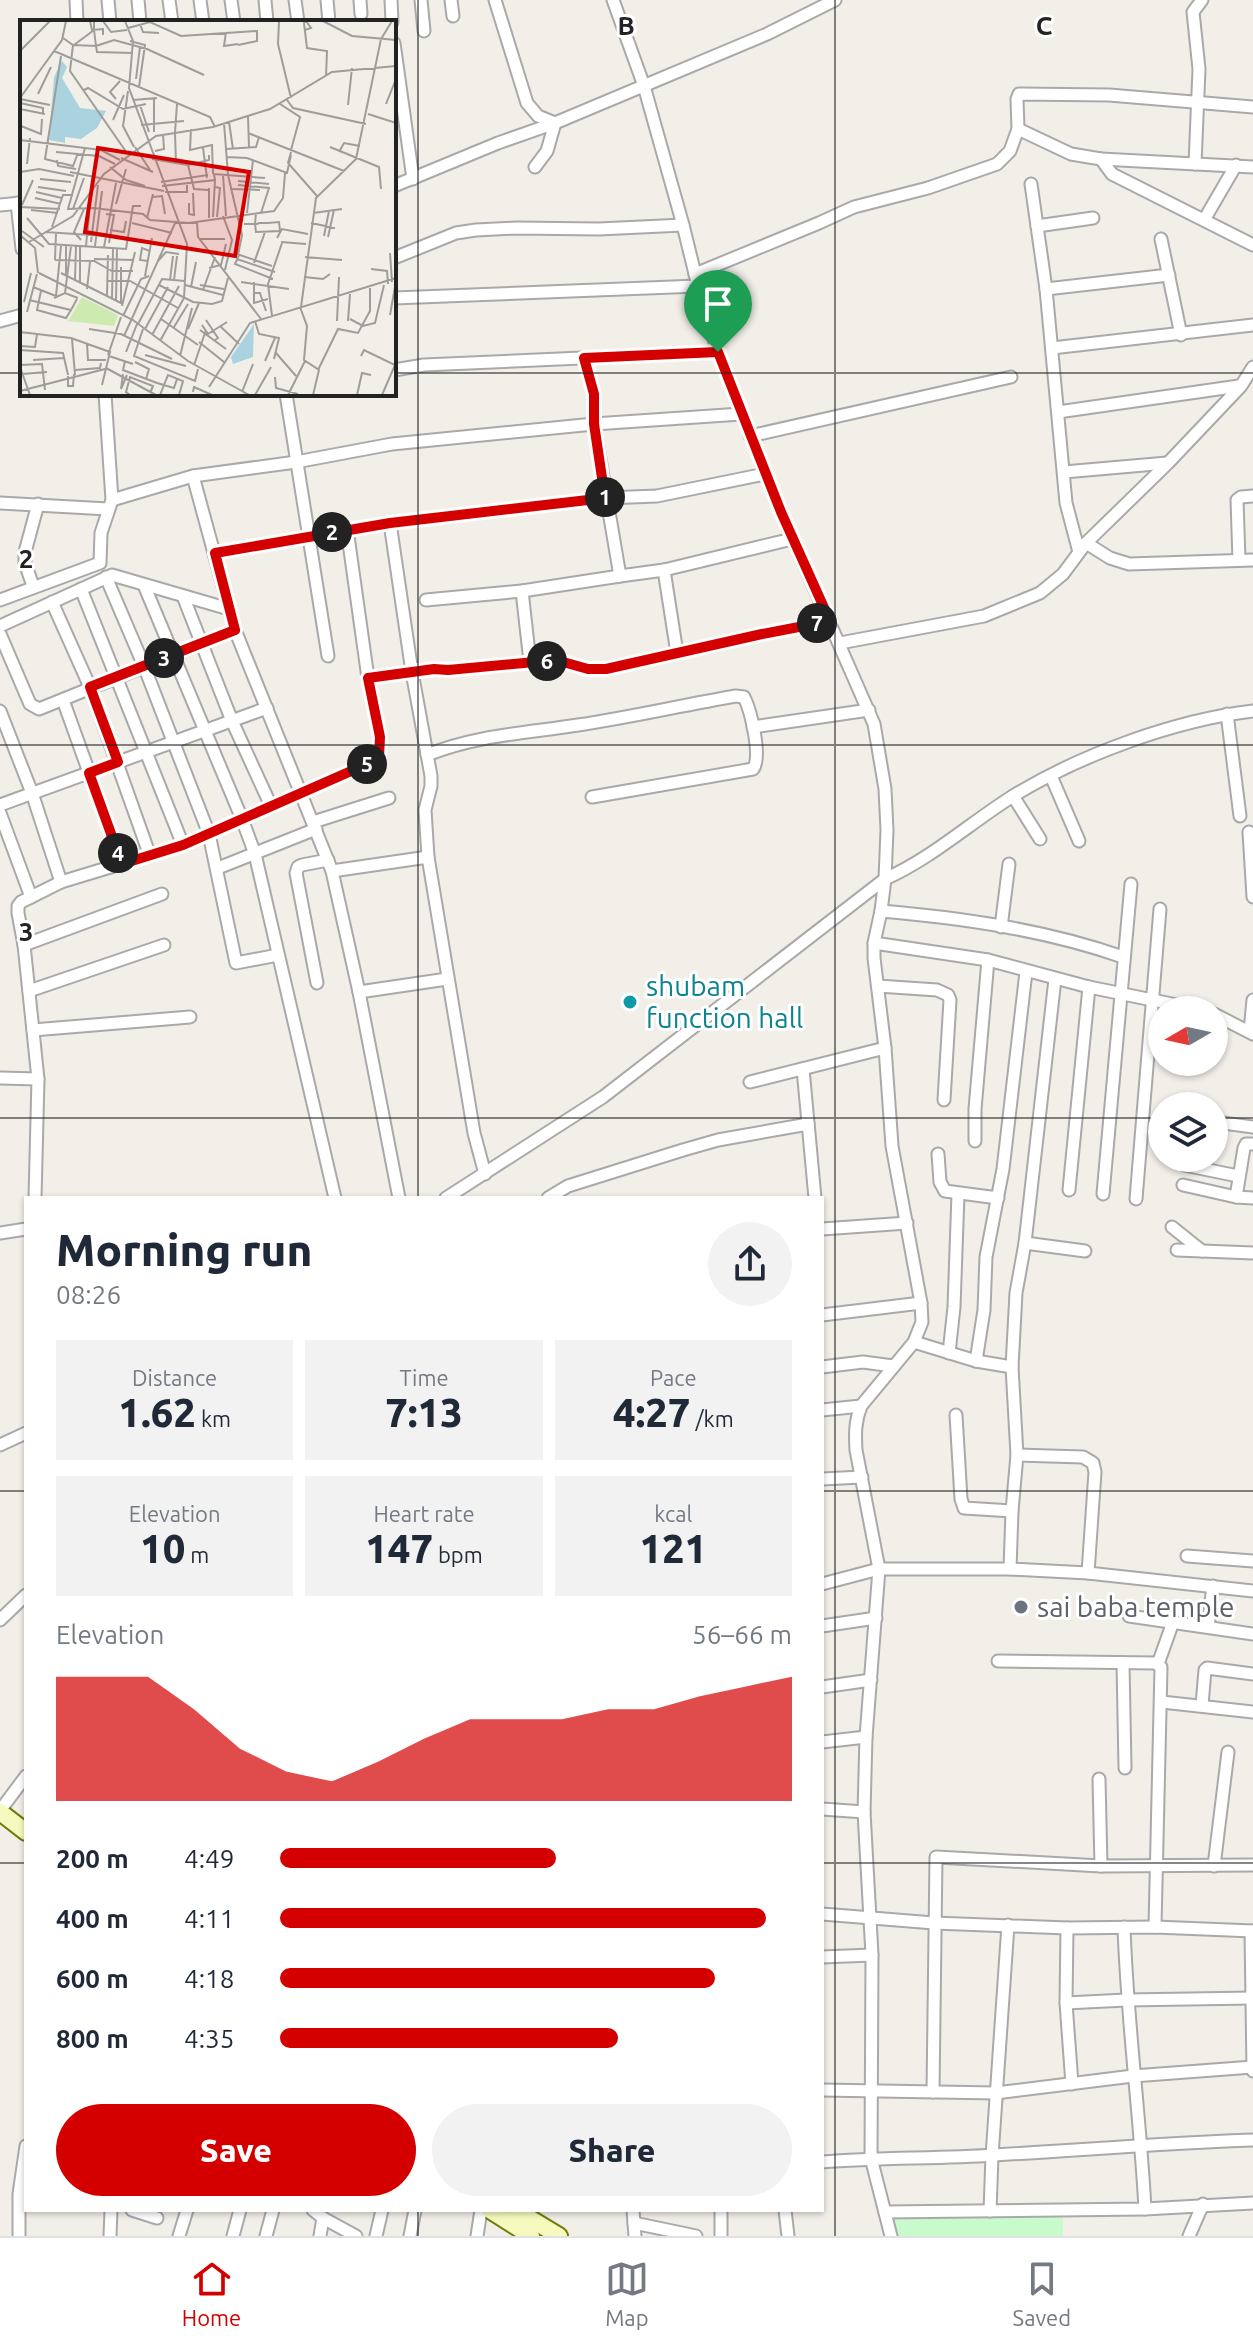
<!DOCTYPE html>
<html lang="en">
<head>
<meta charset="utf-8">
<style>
	:root { --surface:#fff; --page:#f2f2f3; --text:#1f2937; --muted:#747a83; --line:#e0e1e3; --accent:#d40000 }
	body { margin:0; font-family:Ubuntu,sans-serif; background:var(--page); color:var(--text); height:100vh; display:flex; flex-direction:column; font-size:30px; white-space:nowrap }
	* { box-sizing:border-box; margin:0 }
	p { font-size:26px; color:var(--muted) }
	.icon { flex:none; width:44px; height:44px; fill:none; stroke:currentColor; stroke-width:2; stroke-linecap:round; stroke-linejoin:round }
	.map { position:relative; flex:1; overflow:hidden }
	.panel { position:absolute; left:24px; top:1196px; width:800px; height:1016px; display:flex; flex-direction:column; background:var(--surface); border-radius:0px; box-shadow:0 2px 6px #0004 }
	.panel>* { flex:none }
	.needle { width:52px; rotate:261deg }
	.controls { position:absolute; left:1148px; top:996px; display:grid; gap:16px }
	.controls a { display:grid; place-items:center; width:80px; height:80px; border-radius:50%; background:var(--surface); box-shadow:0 2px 6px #0004; font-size:40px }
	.pin { position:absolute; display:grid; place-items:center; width:68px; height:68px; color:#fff; margin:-82px -34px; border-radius:50% 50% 50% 0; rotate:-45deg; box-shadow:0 0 8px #0007 }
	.pin .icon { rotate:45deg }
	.km { position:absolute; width:40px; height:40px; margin:-20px; border-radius:50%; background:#222; color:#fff; font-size:22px; line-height:40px; text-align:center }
	.round { display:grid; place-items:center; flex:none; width:84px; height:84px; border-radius:42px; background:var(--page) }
	.headline { display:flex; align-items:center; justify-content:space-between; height:136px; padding:0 32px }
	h1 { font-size:44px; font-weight:800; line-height:60px }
	.metrics { display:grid; grid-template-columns:repeat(3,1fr); gap:12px; height:136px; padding:8px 32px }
	.metrics div { display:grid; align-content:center; border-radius:0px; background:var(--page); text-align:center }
	.metrics b { font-size:40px; font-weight:800 }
	.metrics small { font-size:22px; font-weight:400 }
	.metrics p { font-size:22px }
	.chart { height:224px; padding:16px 32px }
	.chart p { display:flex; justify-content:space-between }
	.chart svg { width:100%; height:144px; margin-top:8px; fill:var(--accent); opacity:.7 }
	.action { display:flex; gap:16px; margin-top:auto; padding:16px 32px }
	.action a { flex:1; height:92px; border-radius:48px; background:var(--accent); color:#fff; font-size:32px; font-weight:800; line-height:92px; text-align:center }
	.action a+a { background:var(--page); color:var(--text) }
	ul { padding:0 32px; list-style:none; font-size:26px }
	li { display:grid; grid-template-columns:128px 96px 1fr; align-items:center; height:60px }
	li i { height:20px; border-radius:10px; background:var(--accent) }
	.tab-bar { display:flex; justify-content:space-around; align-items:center; height:112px; border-top:2px solid var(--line); background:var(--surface); font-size:22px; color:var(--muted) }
	.tab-bar a { display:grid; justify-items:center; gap:4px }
	.tab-bar .on { color:var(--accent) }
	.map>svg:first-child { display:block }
</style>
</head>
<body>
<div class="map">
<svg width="1253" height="2236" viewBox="0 0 1253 2236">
	<rect width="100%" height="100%" fill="#f2efe9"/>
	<polygon fill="#c8facc" points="1063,2216 1063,2236 898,2236 893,2218"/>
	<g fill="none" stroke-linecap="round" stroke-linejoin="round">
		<g stroke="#a9a9a9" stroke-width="15">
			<g id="street">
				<polyline points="76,0 77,22"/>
				<polyline points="108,0 110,22"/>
				<polyline points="138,0 140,22"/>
				<polyline points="169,0 172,22"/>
				<polyline points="200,0 203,22"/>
				<polyline points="231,0 234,22"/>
				<polyline points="265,0 267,22"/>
				<polyline points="295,0 298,22"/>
				<polyline points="327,0 329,22"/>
				<polyline points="360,0 361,14"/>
				<polyline points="391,0 392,22"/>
				<polyline points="421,0 424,31"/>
				<polyline points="451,0 453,16"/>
				<polyline points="495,0 527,103 538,116 555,123 547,151 535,167"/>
				<path d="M613 0 644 86 683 225 698 286 718 352 781 512 874 724 885 789 887 830 885 879 881 911 874 943V958L885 1048 892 1146 921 1303 922 1322 914 1342 861 1406C855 1421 855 1434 856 1450L879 1569 866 1737 864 1812 872 1955 871 2158 891 2236"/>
				<polyline points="394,43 413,179"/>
				<polyline points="1018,129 1071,154 1101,159 1112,174 1253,245"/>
				<polyline points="1101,159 1253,167"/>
				<polyline points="1195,164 1199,69 1193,12 1202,0"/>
				<polyline points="1031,184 1046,289 1066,503 1079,552"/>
				<polyline points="394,186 498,143 555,123 767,34 835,0"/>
				<polyline points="17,203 22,249"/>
				<polyline points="0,205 21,203"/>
				<polyline points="1204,220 1236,165"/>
				<polyline points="1037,226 1093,218"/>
				<polyline points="1161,239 1181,335"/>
				<polyline points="394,258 456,233 476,230 516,228 599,229 683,225"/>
				<polyline points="695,274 819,223 854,207 928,188 997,164 1010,151 1018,129 1017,99 1019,94 1109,95 1253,107"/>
				<polyline points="1046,289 1169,275"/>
				<polyline points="394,298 698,286"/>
				<polyline points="0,321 22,315"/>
				<polyline points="1052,348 1253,325"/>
				<polyline points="584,358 594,394 594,424 620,576 664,570 677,653"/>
				<polyline points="394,370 424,365 718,352"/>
				<polyline points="105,394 112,500 193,476 235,630 332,871 359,992 399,1198"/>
				<polyline points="286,394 328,656"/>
				<polyline points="1058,412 1239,386"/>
				<polyline points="750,436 1011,377"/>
				<polyline points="1064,472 1167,463"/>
				<polyline points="193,476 296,462 392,444 594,424 741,414"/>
				<polyline points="0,503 108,509"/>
				<polyline points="390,523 412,672 431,776 431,786 425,810 428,857"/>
				<polyline points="1086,543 1110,558 1129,564 1253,560"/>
				<polyline points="215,553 390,523 605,498 657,496 765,474"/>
				<polyline points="1239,560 1237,500 1241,497 1253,496"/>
				<polyline points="664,570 792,539"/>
				<polyline points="106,577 144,666 209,834 236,963 278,955"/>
				<polyline points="144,585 242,819 255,854 335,1198"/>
				<polyline points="33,586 25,563 25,552 38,504"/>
				<polyline points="81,589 183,845"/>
				<polyline points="522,591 530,662"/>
				<polyline points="183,596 232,721 271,806"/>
				<polyline points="0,600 100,563 101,533 112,500"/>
				<polyline points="426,600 522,591 620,576"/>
				<polyline points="52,602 90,687 150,856"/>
				<polyline points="0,626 112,575 229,609"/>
				<polyline points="0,634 30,704 39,709 235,630"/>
				<polyline points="840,643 984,616 1040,593 1063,574 1086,543 1168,463 1241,386 1253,367"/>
				<polyline points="368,678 434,669 448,670 556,660 588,669 606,669 762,634 830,621"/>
				<polyline points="63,700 122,864"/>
				<polyline points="0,711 32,793 61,882"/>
				<polyline points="1227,714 1240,816"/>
				<polyline points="753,727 869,710"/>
				<path d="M427 755C476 735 527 733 578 725 631 717 683 705 736 696L744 697C751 711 762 757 753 769L592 797"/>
				<polyline points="1051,776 1079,841"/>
				<polyline points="1013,796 1040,839"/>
				<polyline points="0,805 267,708"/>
				<polyline points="0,813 31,897 61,882 183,845 374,761 379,757 380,737 368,678 347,529"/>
				<polyline points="313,822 389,798"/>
				<polyline points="1249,832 1253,897"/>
				<polyline points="218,868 316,829"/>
				<polyline points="332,871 428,857 474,1133 485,1174"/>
				<polyline points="31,897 21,902 18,906 18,913 24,945 38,1079 35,1198"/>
				<path d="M881 911C963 918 1046 930 1123 957"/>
				<polyline points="1001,927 1009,864"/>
				<polyline points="874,943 988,960 1089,987 1201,1010"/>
				<polyline points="24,945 162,894"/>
				<polyline points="317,983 296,873 298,867 302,865 328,860"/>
				<polyline points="878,986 937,990 948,995 950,1000 944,1100"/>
				<polyline points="29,991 164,945"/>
				<polyline points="359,992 447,979"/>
				<polyline points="1214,1014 1253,1034"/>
				<polyline points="33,1030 190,1017"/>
				<polyline points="1250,1031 1253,1000"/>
				<polyline points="803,1069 815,1198"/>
				<polyline points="0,1078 38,1079"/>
				<polyline points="750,1082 885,1048"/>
				<polyline points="1216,1122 1253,1127"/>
				<polyline points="975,1141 975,1109 988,960"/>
				<polyline points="938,1154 940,1182 945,1191 998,1198"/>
				<polyline points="1184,1165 1238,1176"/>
				<polyline points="1183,1185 1236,1197 1244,1148 1246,1144 1253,1144"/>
				<polyline points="1069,1190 1089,987"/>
				<polyline points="1103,1194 1131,884"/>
				<polyline points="1236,1197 1253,1198"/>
				<path d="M446 1198 603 1097 885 879C932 858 970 823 1013 796 1080 755 1175 720 1253 711"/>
				<polyline points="548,1198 568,1186 683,1150 718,1140 808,1124"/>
				<polyline points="1136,1199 1160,909"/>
				<polyline points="1172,1227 1202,1251"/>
				<polyline points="822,1229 907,1223"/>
				<polyline points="0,1233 26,1229"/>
				<polyline points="1025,1243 1085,1251"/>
				<polyline points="1177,1250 1253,1253"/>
				<polyline points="822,1315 921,1303"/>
				<polyline points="914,1342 976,1361 1012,1367"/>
				<polyline points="949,1353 954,1307 958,1194"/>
				<polyline points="976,1361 984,1310 986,1257 1003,1169 1026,972"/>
				<polyline points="822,1367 863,1362 893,1366"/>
				<polyline points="822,1410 861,1406"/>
				<polyline points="956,1415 961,1499 964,1508 1012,1511"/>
				<polyline points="0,1445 26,1433"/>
				<polyline points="1017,1455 1083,1457 1093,1463 1095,1472 1088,1573"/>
				<polyline points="822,1479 862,1477"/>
				<polyline points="1187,1556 1253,1561"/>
				<polyline points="1010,1569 1012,1511 1017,1455 1012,1367 1016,1293 1025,1243 1055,979"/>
				<polyline points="822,1584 879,1569 1010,1569 1088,1573 1253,1591"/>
				<polyline points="1129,1616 1253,1634"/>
				<polyline points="0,1620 26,1595"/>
				<polyline points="822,1626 876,1618"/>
				<polyline points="1208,1627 1213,1586"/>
				<polyline points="998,1661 1155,1663 1161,1667 1155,1927"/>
				<polyline points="1123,1663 1125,1768"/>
				<polyline points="1158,1664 1173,1622"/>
				<polyline points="822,1687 871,1680"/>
				<polyline points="1162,1702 1253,1712"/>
				<polyline points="1202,1705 1205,1670 1207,1668 1253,1674"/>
				<polyline points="822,1742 866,1737"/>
				<polyline points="1099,1779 1101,1866"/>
				<polyline points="5,1804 26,1776"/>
				<polyline points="822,1809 864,1812"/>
				<polyline points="1214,1866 1228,1752"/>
				<polyline points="822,1914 934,1923 1067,1928 1155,1927 1253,1931"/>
				<path d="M1124 1927C1127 2021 1140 2114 1145 2209"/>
				<polyline points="1067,1928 1066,2003 1072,2084"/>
				<polyline points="1251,1931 1253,2071"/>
				<polyline points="822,1957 872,1955"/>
				<polyline points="1066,2003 1126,2000 1253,1998"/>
				<polyline points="822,2090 996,2093 1133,2076 1253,2067"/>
				<polyline points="933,2092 936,1857 1101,1866 1253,1865"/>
				<path d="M822 2162C880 2157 937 2159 994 2155 1081 2150 1167 2143 1253 2140"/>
				<polyline points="132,2210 157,2218"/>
				<polyline points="313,2210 323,2218 356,2236"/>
				<polyline points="633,2210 635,2236"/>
				<polyline points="721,2210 721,2236"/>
				<polyline points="785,2210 788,2236"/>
				<polyline points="990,2211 992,2156 1008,1925"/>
				<polyline points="885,2212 1145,2209 1253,2203"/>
				<polyline points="634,2223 696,2236"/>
				<polyline points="19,2236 19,2194 26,2146"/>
				<polyline points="110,2236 111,2210"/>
				<polyline points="179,2236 187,2210"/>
				<polyline points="233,2236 240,2210"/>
				<polyline points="266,2236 273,2210"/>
				<polyline points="320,2236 323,2218"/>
				<polyline points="376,2236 382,2210"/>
				<polyline points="410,2236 415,2210"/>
				<polyline points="477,2236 481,2210"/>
				<polyline points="1189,2236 1203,2204"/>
			</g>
		</g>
		<g stroke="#707d05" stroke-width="20">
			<g id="secondary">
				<polyline points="0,1812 26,1832"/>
				<polyline points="490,2210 531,2236"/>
				<polyline points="516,2210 559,2236"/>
			</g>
		</g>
		<use href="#street" stroke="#fff" stroke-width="11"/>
		<use href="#secondary" stroke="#f7fabf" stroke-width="16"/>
	</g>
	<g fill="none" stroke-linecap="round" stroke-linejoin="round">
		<g stroke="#fff" stroke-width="16">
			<polygon id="route" points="718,352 781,512 830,621 762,634 606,669 588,669 556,660 448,670 434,669 368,678 380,737 379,757 374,761 183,845 122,864 89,773 118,762 90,687 235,630 215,553 390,523 605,498 594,424 594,394 584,358"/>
		</g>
		<use href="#route" stroke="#d40000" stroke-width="10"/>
	</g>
	<path fill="none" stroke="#222" stroke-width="2" stroke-opacity="0.55" d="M418 0V1198M835 0V2236M0 373H22M394 373H1253M0 745H1253M0 1118H1162M1214 1118H1253M0 1491H26M822 1491H1253M0 1863H26M822 1863H1253M418 2210V2236"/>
	<circle fill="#0f9aa8" stroke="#fff" stroke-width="3" cx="630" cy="1002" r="8"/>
	<circle fill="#6b7280" stroke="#fff" stroke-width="3" cx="1021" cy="1607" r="8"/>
	<g text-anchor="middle" stroke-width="6" stroke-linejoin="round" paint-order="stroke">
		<g font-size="28" fill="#0d838f" stroke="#fff" text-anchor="start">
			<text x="646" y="996">shubam<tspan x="646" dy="32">function hall</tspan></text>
		</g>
		<g font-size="28" fill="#5b616d" stroke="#fff" text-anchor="start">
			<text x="1037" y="1617">sai baba temple</text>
		</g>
	</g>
	<g transform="translate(20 20)">
		<rect width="376" height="376" fill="#f2efe9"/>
		<path d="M62 277 98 295 94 306 48 301Z" fill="#cdebb0"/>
		<path d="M42 41 47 47 42 58 60 88 86 91 77 108 61 119 45 117V123L29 120 34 57ZM234 304 233 337 213 344 211 337Z" fill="#aad3df"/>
		<path fill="none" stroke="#9f9d99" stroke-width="2" d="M70 1 72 10 83 9V15M83 1 91 12 107 10M105 1 113 21 109 68 167 224 164 278 140 321M259 1 258 24 271 78M303 1 332 16 376 20M120 4 123 12 139 13M108 8 130 2 161 16 237 11V21L218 25M285 10 291 8 286 1 284 3 287 28 307 31 306 56M206 12 204 26 218 24M43 18 53 25 76 26 74 10M110 21 125 25 119 67M53 25 50 51 107 133M54 25 74 10V1M0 31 30 1M34 31 190 97 195 107M113 33 77 32 76 26 94 20 127 29 184 55M41 36 25 139 53 146 58 133M116 59 120 27M64 70 68 68 103 89 126 84M108 71 103 106 114 127M18 74 31 47M0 78 42 20 46 1M0 79 30 85M96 79 90 72 100 61M113 80 137 78M267 80 273 88 346 104M0 83 23 88V94M260 84 280 97 271 130M366 84 376 59M120 85 129 112M328 85 332 48M0 89 25 94M348 94 376 103M228 96 229 128M93 100 104 75M209 102 213 129M204 103 208 155 222 215 218 235M121 105 164 101M1 106 21 114 22 99M171 109 170 130 192 125 193 154M134 112V78M155 112 157 84M155 113 156 143M228 113 324 151M0 120 81 130 100 140M115 127 130 150M310 127 359 147 361 169M65 128 48 189 74 188 123 194 130 200 169 203 254 191 263 178 265 153M183 128 187 158M206 129 236 127 239 117M135 131 144 129 143 114M36 132 79 136 95 144M271 132 268 143 297 176M319 132 324 123 340 126M189 135V140L168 145 174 169 189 170M206 137 227 138 267 153 271 135M101 138 133 152M132 139 168 145M37 140 38 146 56 149M7 144 10 118M90 147 106 160 125 166M0 152 19 149 54 156M50 152 144 171M203 155 206 196M20 159 51 162M218 161 249 164M141 162 188 155M218 165 249 168 241 193M142 166 195 160 194 154 245 158M18 167 46 171M195 167 200 168 197 197M210 169 240 170M16 172 42 178M145 172H167V165M133 177 142 176 145 194M15 178 41 184M169 183V194L174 195 173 173M96 184 106 149M2 185 13 160M0 187 40 189M53 189 64 158M11 190 38 193M227 193 233 140M293 193 322 189M86 194 94 195 89 223M203 196 212 220 205 250M193 197 195 160M7 198 29 224 107 229M127 198 133 174M189 198V168M177 202 178 217 241 299M112 203 152 213M291 203 315 208M224 204H237L239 203H248L259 202 260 211 236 212 235 204 236 193M32 207 43 175H53M90 210 104 212 106 201M2 211 24 227M25 212 86 216M0 215 15 228 18 253M304 216 309 191M308 217 314 190M257 218 262 209 288 214M180 219H205M61 220 54 212 64 189M9 222 53 196 84 154 136 116 193 107 250 89 312 52 376 46M71 222 78 165M261 222 286 224M66 226 69 195M75 226 82 171M84 227 96 163M106 229 113 186H121M370 233 372 262M217 234 252 246M219 235 215 244 253 259M285 237 322 240M74 239 114 240M217 239 255 252M35 240 74 241 92 251H113M35 240 36 213M128 241 120 240 122 228 130 231M138 241 146 232 159 234M234 243 245 212M189 248 201 245 206 224M351 249 367 251 368 264M19 253 113 300 168 341 229 375M41 253 103 284M46 255V226M125 256 132 218M284 257 303 259 310 254M55 260 56 226M150 260 153 236M154 260 157 236M87 261H110L158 288M60 262V227M221 262 269 269M234 262V283L248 279M139 265 173 282 192 284 202 281 208 258M165 265 203 275M180 265 204 269M13 267 36 276 41 226M171 267 176 242M67 269 70 242M183 270 195 237M21 271 17 290 46 298 51 290M45 273 51 226M234 273H240L246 291M87 275 88 235M34 278 45 273 58 278M92 279 93 228M9 280 51 290 57 279M96 281 97 228M4 282 11 253M101 283V247M102 286 115 232M280 287 287 306 284 340 299 350 293 375M281 287 296 178 336 139 361 19 372 1M7 292 17 254M370 295 376 261M103 296 121 259 129 256M252 296 248 264 262 223M141 299 178 325M330 299 343 306 355 303 364 265M186 300 198 318 195 320M235 301 239 314 259 318 254 339M317 301 319 257M328 301 330 274M118 304 142 259 165 261M182 305 188 314 207 302M200 306 219 324M154 307 168 284M69 309 101 314 152 339M123 309 114 336 175 361 178 349M125 309 148 267M168 309 179 283M180 310 206 329M0 312 51 318 90 332 82 365M132 315 159 266M104 316 156 201M52 319 55 355M179 322 204 342M67 324 68 340H86M0 326 15 327 17 314M0 330 43 333 48 355M106 332 117 304M256 333 276 356M88 335 101 297M125 335 166 346M89 336 113 344M160 336 172 288M341 336 344 330 375 345 362 375M13 340 44 338M105 341 103 350 137 363 154 368 157 359M245 341 255 318M115 342 129 349 126 359M0 345 22 344 25 370M174 345 186 310M0 347 10 375M86 348 136 375M55 350 80 348 81 343M298 350 318 309 338 313 350 291V268M2 354 27 352M103 354 101 369 107 355M48 356V366H53L54 354M255 357 256 368 278 374M189 367 230 303 376 258M0 371 85 349M173 372 174 367 192 375M222 372 233 344M110 375 106 372 110 357 133 366 130 373M140 375 148 355 163 361 159 375M235 375 251 347M268 375 285 341M337 375 342 353 351 355"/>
		<path fill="#d40000" fill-opacity="0.15" stroke="#d40000" stroke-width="4" d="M78 128 229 152 215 236 65 212Z"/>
		<rect width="376" height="376" fill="none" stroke="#222" stroke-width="4"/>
	</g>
	<g font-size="26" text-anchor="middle" font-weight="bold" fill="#222" stroke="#fff" stroke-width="6" stroke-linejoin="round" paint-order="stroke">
		<text x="626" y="35">B</text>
		<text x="1044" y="35">C</text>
		<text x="26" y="568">2</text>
		<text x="26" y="941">3</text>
	</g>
</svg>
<div class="controls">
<a><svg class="needle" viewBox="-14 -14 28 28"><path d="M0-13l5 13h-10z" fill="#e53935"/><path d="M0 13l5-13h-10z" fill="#747a83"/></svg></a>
<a><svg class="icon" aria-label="layers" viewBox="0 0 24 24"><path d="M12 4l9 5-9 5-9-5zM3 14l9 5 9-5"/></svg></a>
</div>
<div class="pin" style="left:718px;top:352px;background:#1e9e55"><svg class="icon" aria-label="arrive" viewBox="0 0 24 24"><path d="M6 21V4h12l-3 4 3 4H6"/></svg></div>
<b class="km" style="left:605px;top:497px">1</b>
<b class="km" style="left:332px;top:532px">2</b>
<b class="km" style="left:164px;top:658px">3</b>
<b class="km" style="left:118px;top:853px">4</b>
<b class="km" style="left:367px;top:764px">5</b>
<b class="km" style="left:547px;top:661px">6</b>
<b class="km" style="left:817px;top:623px">7</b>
<section class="panel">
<div class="headline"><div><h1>Morning run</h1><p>08:26</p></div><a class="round"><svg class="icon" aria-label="share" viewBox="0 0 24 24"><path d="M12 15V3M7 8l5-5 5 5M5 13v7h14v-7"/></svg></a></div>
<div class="metrics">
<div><p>Distance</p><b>1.62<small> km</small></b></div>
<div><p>Time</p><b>7:13</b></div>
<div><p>Pace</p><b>4:27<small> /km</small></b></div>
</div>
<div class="metrics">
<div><p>Elevation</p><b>10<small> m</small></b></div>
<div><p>Heart rate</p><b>147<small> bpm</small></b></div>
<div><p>kcal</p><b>121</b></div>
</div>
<div class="chart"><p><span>Elevation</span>56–66 m</p>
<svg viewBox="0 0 160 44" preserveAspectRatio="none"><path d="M0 44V6L10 6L20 6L30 16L40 28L50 35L60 38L70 32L80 25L90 19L100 19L110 19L120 16L130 16L140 12L150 9L160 6V44z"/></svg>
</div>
<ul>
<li><b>200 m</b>4:49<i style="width:54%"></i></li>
<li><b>400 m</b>4:11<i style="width:95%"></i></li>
<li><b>600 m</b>4:18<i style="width:85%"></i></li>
<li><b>800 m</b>4:35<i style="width:66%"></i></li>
</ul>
<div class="action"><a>Save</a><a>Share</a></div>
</section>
</div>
<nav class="tab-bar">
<a class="on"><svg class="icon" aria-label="home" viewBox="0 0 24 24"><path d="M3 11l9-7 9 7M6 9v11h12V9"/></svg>Home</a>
<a><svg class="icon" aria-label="map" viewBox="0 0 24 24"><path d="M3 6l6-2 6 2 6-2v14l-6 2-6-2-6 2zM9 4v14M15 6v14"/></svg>Map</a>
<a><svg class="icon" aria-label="saved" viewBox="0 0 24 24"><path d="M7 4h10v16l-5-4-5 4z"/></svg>Saved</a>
</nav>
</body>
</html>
